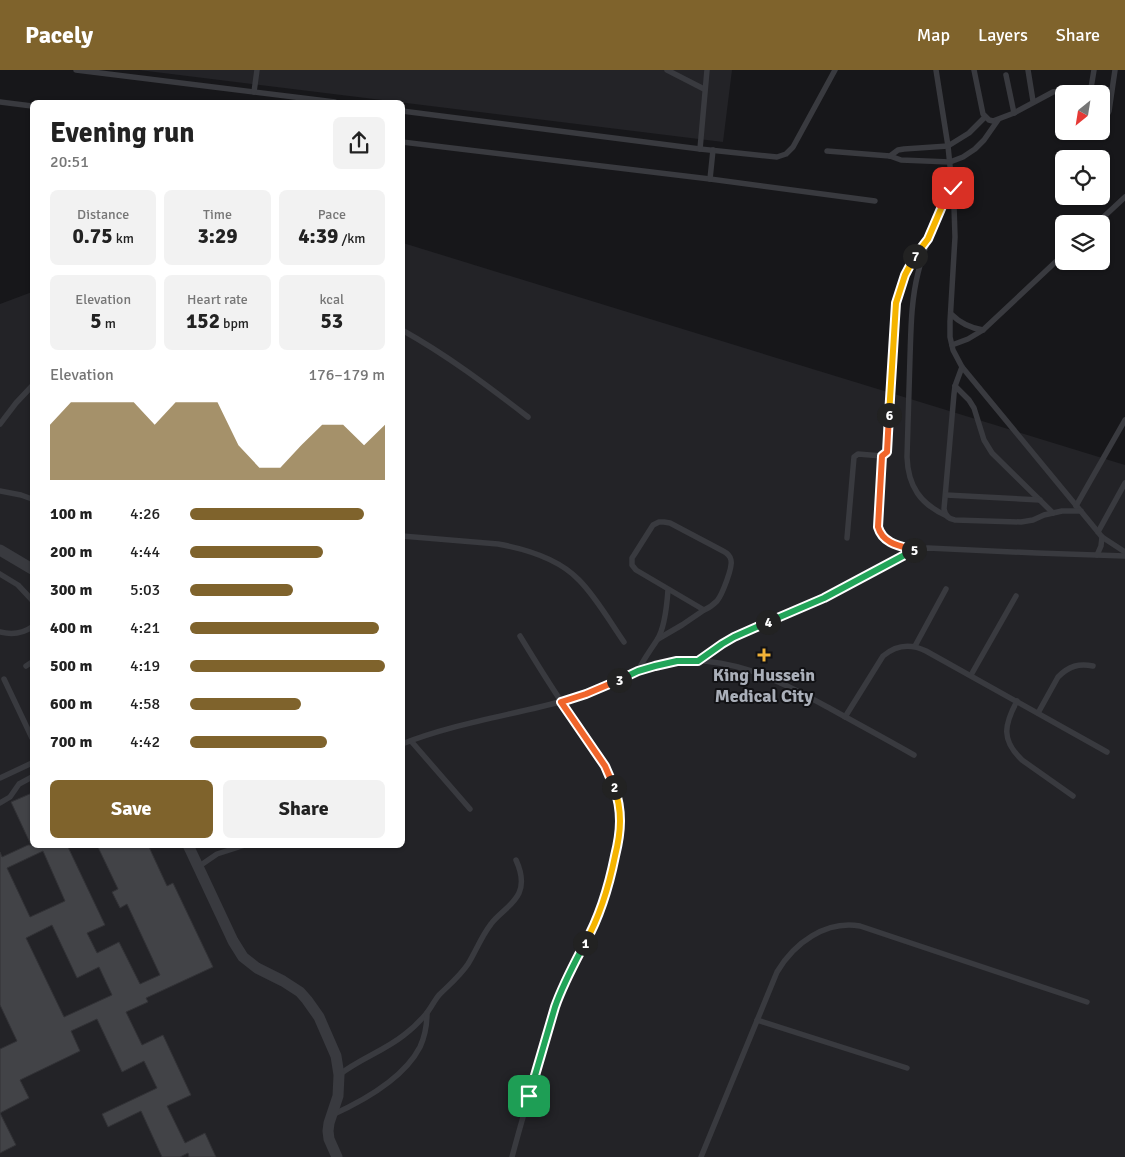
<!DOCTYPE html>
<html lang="en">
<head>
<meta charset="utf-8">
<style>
	:root { --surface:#fff; --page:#f2f2f2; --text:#222; --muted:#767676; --accent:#7f632c }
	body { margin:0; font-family:Signika,sans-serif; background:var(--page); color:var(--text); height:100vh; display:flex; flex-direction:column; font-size:19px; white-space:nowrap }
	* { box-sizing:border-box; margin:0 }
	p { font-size:16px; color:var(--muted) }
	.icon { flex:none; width:28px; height:28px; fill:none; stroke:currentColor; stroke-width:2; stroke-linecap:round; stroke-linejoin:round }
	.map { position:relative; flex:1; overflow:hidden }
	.side { position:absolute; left:30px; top:30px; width:375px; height:748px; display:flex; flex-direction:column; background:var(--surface); border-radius:8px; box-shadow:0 1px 4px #0004 }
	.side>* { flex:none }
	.needle { width:32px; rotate:210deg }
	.controls { position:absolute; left:1055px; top:15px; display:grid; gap:10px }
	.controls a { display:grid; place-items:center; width:55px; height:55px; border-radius:8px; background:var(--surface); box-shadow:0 1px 4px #0004; font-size:25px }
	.pin { position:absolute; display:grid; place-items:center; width:42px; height:42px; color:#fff; margin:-21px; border-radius:10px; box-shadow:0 2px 8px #0006 }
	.km { position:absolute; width:25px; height:25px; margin:-12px; border-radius:50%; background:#222; color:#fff; font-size:14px; line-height:25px; text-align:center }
	.round { display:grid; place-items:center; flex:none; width:52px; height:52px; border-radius:8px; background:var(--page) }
	.summary { display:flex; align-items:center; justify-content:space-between; height:85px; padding:0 20px }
	h1 { font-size:28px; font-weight:700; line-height:38px }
	.figures { display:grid; grid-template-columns:repeat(3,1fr); gap:8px; height:85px; padding:5px 20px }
	.figures div { display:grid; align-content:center; border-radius:8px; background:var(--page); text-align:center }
	.figures b { font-size:21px; font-weight:700 }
	.figures small { font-size:14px; font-weight:400 }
	.figures p { font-size:14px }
	.chart { height:140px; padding:10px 20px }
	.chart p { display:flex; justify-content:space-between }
	.chart svg { width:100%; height:90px; margin-top:5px; fill:var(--accent); opacity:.7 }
	.button { display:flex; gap:10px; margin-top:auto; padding:10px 20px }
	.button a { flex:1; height:58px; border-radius:8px; background:var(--accent); color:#fff; font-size:20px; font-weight:700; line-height:58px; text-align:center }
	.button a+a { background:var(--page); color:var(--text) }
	ul { padding:0 20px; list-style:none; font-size:16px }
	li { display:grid; grid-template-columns:80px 60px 1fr; align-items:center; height:38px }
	li i { height:12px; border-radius:6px; background:var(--accent) }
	header { display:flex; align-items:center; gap:30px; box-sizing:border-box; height:70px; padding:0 25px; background:var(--accent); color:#fff }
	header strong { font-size:24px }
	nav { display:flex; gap:28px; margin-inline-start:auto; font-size:18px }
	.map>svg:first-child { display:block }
</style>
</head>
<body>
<header>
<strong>Pacely</strong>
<nav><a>Map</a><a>Layers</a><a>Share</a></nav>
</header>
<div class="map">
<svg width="1125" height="1087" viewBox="0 0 1125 1087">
	<rect width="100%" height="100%" fill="#17171a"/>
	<g fill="#232327">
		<polygon points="139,0 732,0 723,72"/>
		<polygon points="403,173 1125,395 1125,1087 0,1087 0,234 32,222 32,775 402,775"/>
	</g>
	<path fill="#424347" stroke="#323236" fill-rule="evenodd" d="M32 723V775H67L105 855 87 863 97 883 119 872 140 914 160 905 127 834 120 838 112 822 118 819 97 775H148L167 816 173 813 213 897 146 928 148 932 126 942 142 975 163 965 191 1025 167 1036 185 1073 205 1063 216 1087H189L188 1083 180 1087H162L141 1041 108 1057 102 1044 157 1018 144 991 122 1002 97 949 71 961 80 981 20 1010 29 1028 0 1043 16 1075 0 1083V979L17 971 0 935V782L2 787 28 775H31L11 732ZM43 781 65 831 30 847 7 798ZM52 855 77 908 99 897 112 925 64 947 26 868Z"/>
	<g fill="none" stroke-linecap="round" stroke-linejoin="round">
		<g stroke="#393a3f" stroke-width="5.5">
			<polyline points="76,0 335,32"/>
			<polyline points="667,0 704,19"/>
			<polyline points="936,0 948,76 954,136 955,167 950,252 950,267 953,280 962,297 1098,462 1102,467 1125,482"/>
			<polyline points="974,0 983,44 989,50 993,51 1014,43 1053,22 1059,21 1072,24"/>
			<polyline points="1028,0 1033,31"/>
			<polyline points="1006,5 1014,43"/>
			<polyline points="254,22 257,0"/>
			<polyline points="1090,24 1094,0"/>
			<polyline points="0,32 32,36"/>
			<polyline points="402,41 700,79 777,87 786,84 793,77 835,0"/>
			<polyline points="1101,49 1106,47 1109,41 1115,0"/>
			<polyline points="402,72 710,109 875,131"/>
			<polyline points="700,79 707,0"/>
			<polyline points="827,81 890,86 901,90 950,92 963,87 975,79 984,70 998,50"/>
			<polyline points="890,86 898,80 904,79 948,76 969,63 985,47"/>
			<polyline points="710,109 713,80"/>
			<polyline points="1096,154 1125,127"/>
			<path d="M951 244C960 253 970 258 983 260"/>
			<path d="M402 260C447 285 488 316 528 347"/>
			<polyline points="952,275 968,269 983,260 1064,184"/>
			<path d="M962 297 955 316 954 324 944 439C945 445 948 449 955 450L1021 452 1033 450 1044 445 1062 441H1081"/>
			<polyline points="955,316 969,330 974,338 984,370 992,383 1053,443"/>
			<polyline points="0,354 16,333 32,316"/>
			<path d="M882 386 877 452C879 474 897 475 915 480"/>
			<polyline points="0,421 21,425 32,429"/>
			<polyline points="946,425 1040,430"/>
			<polyline points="1076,436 1125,350"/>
			<path d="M947 446C920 434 908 416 907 387 908 354 909 321 910 287 911 259 911 231 918 203 925 173 937 145 953 118"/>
			<path d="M659 452H664L670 453 723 481C727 483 730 485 731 490 733 497 722 525 717 531 713 535 709 538 704 540L636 500 632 495V488L634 485 653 455Z"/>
			<polyline points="1098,462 1125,413"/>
			<path d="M402 466 498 474C526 479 559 489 579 510 596 527 610 552 624 572"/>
			<path d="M847 468 854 387 858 384 882 386 887 383C890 350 891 316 893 283 895 240 896 208 925 172"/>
			<polyline points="1097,485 1101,476 1102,467"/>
			<polyline points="0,504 18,515 32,530"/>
			<path d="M0 562C12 565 22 564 32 557"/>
			<polyline points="658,569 682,555 704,540"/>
			<polyline points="915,576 946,519"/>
			<path d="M698 591C735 561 782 548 824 528 855 513 884 495 915 480L928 478 1037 483 1125 486"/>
			<polyline points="26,596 32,592"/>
			<path d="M638 601C643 590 650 581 657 570 665 558 667 534 668 520"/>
			<polyline points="971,605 1016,526"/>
			<polyline points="4,609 32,668"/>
			<path d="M1017 631C1004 655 1001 670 1022 690L1073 726"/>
			<path d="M1038 643 1058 607C1069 596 1079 593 1093 596"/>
			<path d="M845 647 883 586C896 575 910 573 926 581L1107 682"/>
			<polyline points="411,671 470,739"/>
			<path d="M402 674C455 653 513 645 567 630 583 625 599 620 613 613 631 605 647 596 666 593 728 582 779 611 831 639 858 654 886 669 914 685"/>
			<polyline points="0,708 32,693"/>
			<polyline points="0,733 10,727 19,714 32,707"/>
			<polyline points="198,797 217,784 245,775"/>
			<polyline points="757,950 907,998"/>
			<path d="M339 1005C359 989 384 981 404 965 412 959 420 951 426 944 431 938 434 931 439 925 449 915 460 906 468 894 476 881 481 867 491 854 499 843 513 836 519 823 524 812 521 801 516 790"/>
			<path d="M332 1045C363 1031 404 1008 420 977 425 966 427 955 427 943"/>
			<path d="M512 1087C521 1053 531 1019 541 985 546 968 550 951 556 934 564 910 578 889 589 866 608 828 627 766 616 724 608 692 581 661 563 634 548 612 534 589 520 566"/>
			<path d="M701 1087 777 902C794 873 826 850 860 856L1087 932"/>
		</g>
		<g stroke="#393a3f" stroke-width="11">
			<polyline points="0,480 32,499"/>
			<polyline points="188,775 233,871 243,887 257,898 283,911 300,922 307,930 319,947 336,986 339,1005 338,1026 329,1053 328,1061 329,1069 337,1087"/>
		</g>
	</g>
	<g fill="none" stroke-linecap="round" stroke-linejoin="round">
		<g stroke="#fff" stroke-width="10">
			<path id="split-1" d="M529 1026 555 937C563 914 574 894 585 873"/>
		</g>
		<g stroke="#fff" stroke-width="10">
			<path id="split-2" d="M585 873C600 846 609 816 615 786 618 774 620 763 620 751 620 740 618 728 614 717"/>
		</g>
		<g stroke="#fff" stroke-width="10">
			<polyline id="split-3" points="614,717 605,696 561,632 586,624 619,610"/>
		</g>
		<g stroke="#fff" stroke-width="10">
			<polyline id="split-4" points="619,610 638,601 655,596 677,591 698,591 722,574 734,567 768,552"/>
		</g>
		<g stroke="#fff" stroke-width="10">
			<polyline id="split-5" points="768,552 824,528 914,480"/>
		</g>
		<g stroke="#fff" stroke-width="10">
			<path id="split-6" d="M889 345 887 382 882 386 878 457C883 474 900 476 915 480H914"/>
		</g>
		<g stroke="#fff" stroke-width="10">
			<polyline id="split-7" points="889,345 896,233 905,205 915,186"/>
		</g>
		<g stroke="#fff" stroke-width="10">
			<polyline id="split-8" points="915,186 928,169 943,134 953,118"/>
		</g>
		<use href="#split-1" stroke="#22a559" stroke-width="6"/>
		<use href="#split-2" stroke="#f5b400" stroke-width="6"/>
		<use href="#split-3" stroke="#f0652b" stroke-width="6"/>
		<use href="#split-4" stroke="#22a559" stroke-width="6"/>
		<use href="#split-5" stroke="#22a559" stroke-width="6"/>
		<use href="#split-6" stroke="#f0652b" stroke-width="6"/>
		<use href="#split-7" stroke="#f5b400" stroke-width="6"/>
		<use href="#split-8" stroke="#f5b400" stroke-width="6"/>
	</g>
	<path fill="#f1b238" stroke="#121215" stroke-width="2" d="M761.5 577.5h5v5h5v5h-5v5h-5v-5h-5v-5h5z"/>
	<g text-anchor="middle" stroke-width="4" stroke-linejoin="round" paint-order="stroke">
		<g font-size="18" font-weight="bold" fill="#aaafb9" stroke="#121215">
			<text x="764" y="611">King Hussein<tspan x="764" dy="21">Medical City</tspan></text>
		</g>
	</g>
</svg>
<div class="controls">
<a><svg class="needle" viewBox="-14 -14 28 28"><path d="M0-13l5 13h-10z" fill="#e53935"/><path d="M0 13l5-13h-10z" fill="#767676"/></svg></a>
<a><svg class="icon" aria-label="locate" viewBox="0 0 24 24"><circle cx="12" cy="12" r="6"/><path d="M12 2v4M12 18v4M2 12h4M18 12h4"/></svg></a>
<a><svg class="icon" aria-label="layers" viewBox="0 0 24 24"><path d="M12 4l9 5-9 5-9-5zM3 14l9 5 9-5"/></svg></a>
</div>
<div class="pin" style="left:529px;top:1026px;background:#1e9e55"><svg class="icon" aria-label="arrive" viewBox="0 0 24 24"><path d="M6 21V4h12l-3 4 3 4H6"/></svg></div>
<div class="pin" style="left:953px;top:118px;background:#d93025"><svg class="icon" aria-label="check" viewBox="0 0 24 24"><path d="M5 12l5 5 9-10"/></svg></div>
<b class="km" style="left:585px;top:873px">1</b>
<b class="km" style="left:614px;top:717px">2</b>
<b class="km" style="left:619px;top:610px">3</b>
<b class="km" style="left:768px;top:552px">4</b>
<b class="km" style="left:914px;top:480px">5</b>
<b class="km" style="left:889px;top:345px">6</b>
<b class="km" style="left:915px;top:186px">7</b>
<section class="side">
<div class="summary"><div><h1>Evening run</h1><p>20:51</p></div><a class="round"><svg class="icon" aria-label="share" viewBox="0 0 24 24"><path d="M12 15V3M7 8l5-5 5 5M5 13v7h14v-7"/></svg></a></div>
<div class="figures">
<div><p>Distance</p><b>0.75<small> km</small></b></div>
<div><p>Time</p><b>3:29</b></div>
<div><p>Pace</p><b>4:39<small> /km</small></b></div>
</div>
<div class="figures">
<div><p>Elevation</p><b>5<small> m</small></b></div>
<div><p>Heart rate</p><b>152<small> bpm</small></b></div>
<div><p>kcal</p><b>53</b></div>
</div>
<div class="chart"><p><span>Elevation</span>176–179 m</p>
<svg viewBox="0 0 160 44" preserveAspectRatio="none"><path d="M0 44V17L10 6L20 6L30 6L40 6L50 17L60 6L70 6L80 6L90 27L100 38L110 38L120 27L130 17L140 17L150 27L160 17V44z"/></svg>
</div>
<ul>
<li><b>100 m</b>4:26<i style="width:89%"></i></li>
<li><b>200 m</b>4:44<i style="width:68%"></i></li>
<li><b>300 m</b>5:03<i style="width:53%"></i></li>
<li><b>400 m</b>4:21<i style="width:97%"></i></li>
<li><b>500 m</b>4:19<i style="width:100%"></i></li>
<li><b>600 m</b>4:58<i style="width:57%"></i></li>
<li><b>700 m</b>4:42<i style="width:70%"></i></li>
</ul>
<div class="button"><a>Save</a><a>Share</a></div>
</section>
</div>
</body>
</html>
